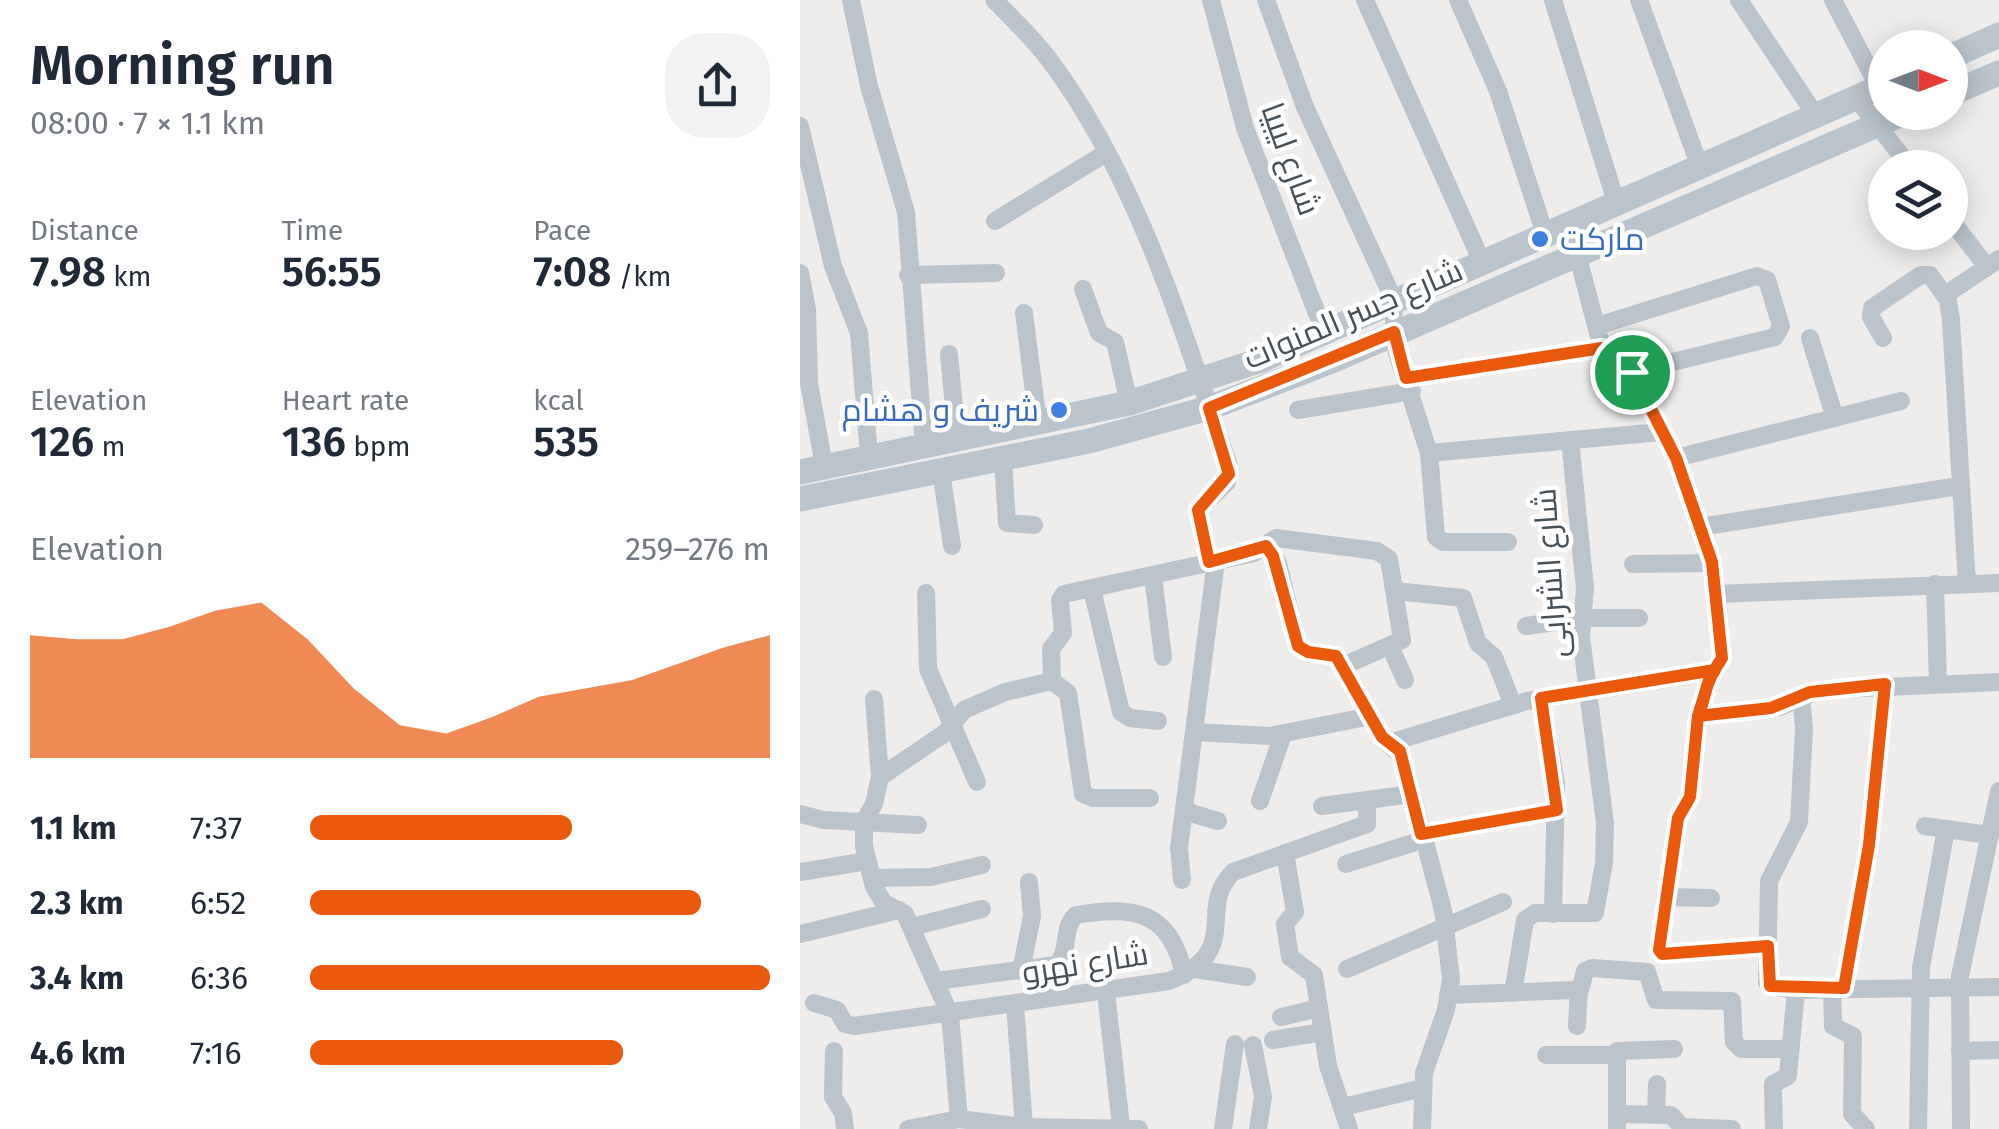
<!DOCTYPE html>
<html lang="en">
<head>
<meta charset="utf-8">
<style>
	:root { --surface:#fff; --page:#f2f2f3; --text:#1f2937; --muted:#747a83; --accent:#ea580c }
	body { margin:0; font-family:"Fira Sans",Cairo,sans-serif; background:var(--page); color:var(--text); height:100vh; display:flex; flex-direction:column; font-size:38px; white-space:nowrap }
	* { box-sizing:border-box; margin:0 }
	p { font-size:32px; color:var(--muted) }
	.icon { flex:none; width:55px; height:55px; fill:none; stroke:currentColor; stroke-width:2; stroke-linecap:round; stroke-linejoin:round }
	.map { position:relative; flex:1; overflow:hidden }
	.details { display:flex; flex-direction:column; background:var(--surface); width:800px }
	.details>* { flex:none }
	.needle { width:65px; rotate:90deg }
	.tools { position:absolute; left:1068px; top:30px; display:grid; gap:20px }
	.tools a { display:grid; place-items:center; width:100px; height:100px; border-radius:50%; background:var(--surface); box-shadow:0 5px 25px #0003; font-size:50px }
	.pin { position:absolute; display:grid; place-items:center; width:85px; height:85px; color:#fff; margin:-42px; border:5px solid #fff; border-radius:50%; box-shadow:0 2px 10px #0007 }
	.round { display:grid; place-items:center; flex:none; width:105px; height:105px; border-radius:40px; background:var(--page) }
	.headline { display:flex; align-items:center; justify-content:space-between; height:170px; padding:0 30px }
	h1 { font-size:55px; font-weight:600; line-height:75px }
	.figures { display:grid; grid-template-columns:repeat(3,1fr); gap:15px; height:170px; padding:10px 30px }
	.figures div { display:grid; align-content:center }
	.figures b { font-size:42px; font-weight:600 }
	.figures small { font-size:28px; font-weight:400 }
	.figures p { font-size:28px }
	.chart { height:280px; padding:20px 30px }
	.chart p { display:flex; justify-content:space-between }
	.chart svg { width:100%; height:180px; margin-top:10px; fill:var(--accent); opacity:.7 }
	ul { padding:0 30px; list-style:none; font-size:32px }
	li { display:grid; grid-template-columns:160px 120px 1fr; align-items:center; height:75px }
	li i { height:25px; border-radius:12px; background:var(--accent) }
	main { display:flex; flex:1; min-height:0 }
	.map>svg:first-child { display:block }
</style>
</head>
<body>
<main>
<section class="details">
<div class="headline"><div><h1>Morning run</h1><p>08:00 · 7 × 1.1 km</p></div><a class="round"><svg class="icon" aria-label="share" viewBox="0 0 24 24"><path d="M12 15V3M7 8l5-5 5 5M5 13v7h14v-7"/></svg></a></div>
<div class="figures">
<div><p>Distance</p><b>7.98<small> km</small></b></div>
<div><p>Time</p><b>56:55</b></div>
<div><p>Pace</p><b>7:08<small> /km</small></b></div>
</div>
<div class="figures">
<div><p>Elevation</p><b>126<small> m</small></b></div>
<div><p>Heart rate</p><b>136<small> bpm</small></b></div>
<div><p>kcal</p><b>535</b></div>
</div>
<div class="chart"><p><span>Elevation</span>259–276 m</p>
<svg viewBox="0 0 160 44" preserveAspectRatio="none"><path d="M0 44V14L10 15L20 15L30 12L40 8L50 6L60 15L70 27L80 36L90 38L100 34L110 29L120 27L130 25L140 21L150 17L160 14V44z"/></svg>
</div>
<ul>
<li><b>1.1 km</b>7:37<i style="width:57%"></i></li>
<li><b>2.3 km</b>6:52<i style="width:85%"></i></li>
<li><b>3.4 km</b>6:36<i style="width:100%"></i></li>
<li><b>4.6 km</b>7:16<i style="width:68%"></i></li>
</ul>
</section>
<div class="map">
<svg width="1199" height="1129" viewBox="0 0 1199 1129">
	<rect width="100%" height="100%" fill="#efecec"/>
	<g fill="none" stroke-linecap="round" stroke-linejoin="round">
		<g stroke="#bbc4cb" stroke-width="18">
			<polyline points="51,0 69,86 106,212 124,446"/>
			<path d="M194 0C214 20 235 40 251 62 337 178 382 328 428 463L427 482 399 509 409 563"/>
			<polyline points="411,0 445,128 525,334"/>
			<polyline points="466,0 505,107 592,296 597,353 629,453 636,537 643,542 708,542"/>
			<polyline points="565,0 682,262"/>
			<polyline points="658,0 698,91 745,234"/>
			<polyline points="753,0 816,202"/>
			<polyline points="839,0 900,167"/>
			<polyline points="939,0 1016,116"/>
			<polyline points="1033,0 1079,88"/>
			<polyline points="1056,98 1111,168"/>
			<polyline points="0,126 33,266 59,333 69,456"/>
			<polyline points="1150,219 1187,267"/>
			<polyline points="195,221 306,153"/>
			<polyline points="769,223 802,348 810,361 836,377 876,458 912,563 917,594 922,657 910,677 898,716 890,797 878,818 859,950 863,954 968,946"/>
			<polyline points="0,273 7,309 9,383 24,466"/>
			<polyline points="108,275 196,273"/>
			<polyline points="283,289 299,333 315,342 329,403"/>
			<polyline points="1145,295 1199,259"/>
			<polyline points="224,313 238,423"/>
			<polyline points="797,326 957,276 967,280 981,326 975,337 832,372"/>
			<polyline points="1010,338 1035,418"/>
			<polyline points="1083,338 1071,317 1072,308 1121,275 1130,275 1148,300 1151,320 1167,584"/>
			<polyline points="149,354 157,440"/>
			<polyline points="606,378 802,348"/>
			<polyline points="498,410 612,391"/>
			<polyline points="629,453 861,432"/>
			<polyline points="876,458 1101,401"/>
			<polyline points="203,459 207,523 234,525"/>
			<polyline points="141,471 152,546"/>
			<polyline points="900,527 1159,486"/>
			<polyline points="466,546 478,563 498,646 508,652 536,655 584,740 602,756 643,910 651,979 646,1010 624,1073 622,1129"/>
			<polyline points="833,564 912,563"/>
			<polyline points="353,576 363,657"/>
			<polyline points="1135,584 1138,683"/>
			<polyline points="292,589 321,712 330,718 358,721"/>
			<polyline points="595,591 663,598 678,643 694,657 713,705"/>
			<polyline points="126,593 128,669 177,782"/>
			<polyline points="917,594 1199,583"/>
			<polyline points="726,626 783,618 839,618"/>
			<polyline points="590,646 605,680"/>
			<polyline points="252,681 268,693 283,794 293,798 350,798"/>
			<polyline points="741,698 756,784 753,914"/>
			<polyline points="74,699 80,777 74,804 64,821 64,846 74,887 84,903 105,914 150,1015 159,1119"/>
			<polyline points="898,716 980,707 1019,690 1199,682"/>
			<polyline points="394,732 470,736 571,716"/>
			<polyline points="589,743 727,701 915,671"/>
			<polyline points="80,777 145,733 164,710 205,692 252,681 251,649 263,633 260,600 264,594 454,553 476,538 577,551 589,559 602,640 543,666"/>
			<polyline points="460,801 483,734"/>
			<polyline points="522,806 612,794"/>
			<polyline points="384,811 418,821"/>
			<polyline points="0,814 24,820 118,825"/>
			<polyline points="1125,826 1189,835"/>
			<polyline points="621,834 757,809"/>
			<polyline points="485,853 495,912 485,924 490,957 514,975 528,1066 549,1129"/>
			<polyline points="546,864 622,840"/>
			<polyline points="0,872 67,861"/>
			<polyline points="72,878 131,877 182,865"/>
			<polyline points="382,880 379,848 416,561"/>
			<polyline points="865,897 911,898"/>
			<polyline points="112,927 182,909"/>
			<polyline points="0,934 99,910"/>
			<polyline points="395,969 447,977"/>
			<polyline points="547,969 703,902"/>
			<polyline points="221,971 232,916 229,882"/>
			<path d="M136 981 256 965C271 951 261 928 276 915 334 905 371 911 384 975"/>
			<polyline points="1032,988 1033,1026 1053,1036 1052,1114 1066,1129"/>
			<polyline points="1044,988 1069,845 1085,684"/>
			<polyline points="996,990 969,986 967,982 969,881 999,822 1004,729 1001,695"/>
			<polyline points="306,992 321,1126"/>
			<polyline points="713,993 725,920 735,913 795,913 804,863 805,823 781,637 785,588 770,440"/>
			<polyline points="648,995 774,990 781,987 785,971 792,968 847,972 856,1000 932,1001 934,1042 941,1049 990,1049"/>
			<path d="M14 1003 37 1010 45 1024 54 1026 369 981C445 950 395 910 433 872L567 824V801"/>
			<polyline points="215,1004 224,1127"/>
			<polyline points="481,1017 519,1008"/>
			<polyline points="777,1026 779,989"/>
			<polyline points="473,1040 523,1032"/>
			<polyline points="453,1045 463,1097 458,1129"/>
			<polyline points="34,1051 33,1097 43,1113 45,1129"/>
			<polyline points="1160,1051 1199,1050"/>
			<polyline points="746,1055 816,1055"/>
			<polyline points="543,1107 623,1088"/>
			<polyline points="817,1114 871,1115 882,1127 932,1129"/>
			<polyline points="856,1114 857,1084"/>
			<polyline points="108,1129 159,1119 224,1127 339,1129"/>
			<polyline points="423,1129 435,1044"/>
			<polyline points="817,1129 817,1051 874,1049"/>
			<polyline points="974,1129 973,1084 988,1076 996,990 1199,987"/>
			<polyline points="1118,1129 1121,968 1146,829"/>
			<polyline points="1161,1129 1160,976 1199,791"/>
		</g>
		<g stroke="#b9c4cd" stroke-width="25">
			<polyline points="1150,57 1199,35"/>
			<polyline points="1150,94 1199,73"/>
			<polyline points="0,472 329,403 464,359 1085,85"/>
			<polyline points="0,499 289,441 409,408 534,360 1107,112"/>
		</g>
	</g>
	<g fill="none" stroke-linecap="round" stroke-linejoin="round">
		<g stroke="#fff" stroke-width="20">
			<path id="route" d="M832 372 810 361 802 348 606 378 594 332 409 408 429 474 398 510 409 562 466 546 473 556 498 646 508 652 536 656 582 737 600 751 621 834 757 810 741 698 915 670C905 683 905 701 898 716L971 708 1010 692 1085 684 1069 845 1044 988 970 986 968 946 862 954 859 950 878 818 890 797 898 716 910 677 922 658 912 562 876 458 832 372"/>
		</g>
		<use href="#route" stroke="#ea580c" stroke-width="12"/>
	</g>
	<g fill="#3f7fe0" stroke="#fff" stroke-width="4">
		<circle cx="740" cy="239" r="10"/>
		<circle cx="259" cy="410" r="10"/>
	</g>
	<g text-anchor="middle" stroke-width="9" stroke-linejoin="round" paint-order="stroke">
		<g font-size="32" fill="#465058" stroke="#fff">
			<text transform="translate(491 159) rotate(70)" y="11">شارع ليبيا</text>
			<text transform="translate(553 314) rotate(-23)" y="11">شارع جسر المنوات</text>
			<text transform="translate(750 573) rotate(-94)" y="11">شارع الشرابى</text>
			<text transform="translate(285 963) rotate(-9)" y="11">شارع نهرو</text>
		</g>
		<g font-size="32" fill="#366cbe" stroke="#fff" text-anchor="start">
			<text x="760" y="250">ماركت</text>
			<text x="239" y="421" text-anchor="end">شريف و هشام</text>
		</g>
	</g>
</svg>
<div class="tools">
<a><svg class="needle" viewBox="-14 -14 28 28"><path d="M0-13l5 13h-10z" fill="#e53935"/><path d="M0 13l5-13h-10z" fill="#747a83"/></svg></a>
<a><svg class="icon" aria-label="layers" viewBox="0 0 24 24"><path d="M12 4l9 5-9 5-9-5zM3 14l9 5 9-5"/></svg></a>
</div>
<div class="pin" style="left:832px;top:372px;background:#1e9e55"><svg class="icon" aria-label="arrive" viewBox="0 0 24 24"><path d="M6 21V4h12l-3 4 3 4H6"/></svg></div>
</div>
</main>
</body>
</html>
